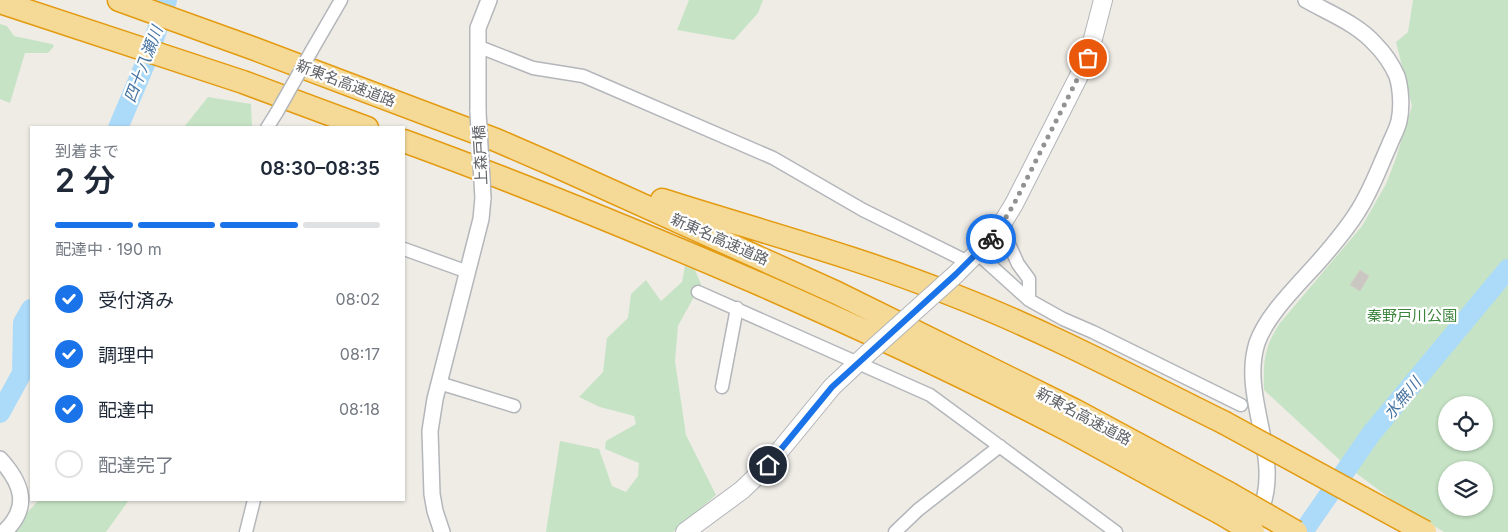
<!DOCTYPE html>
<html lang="ja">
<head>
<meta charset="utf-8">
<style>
	:root { --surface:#fff; --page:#f2f2f3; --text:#1f2937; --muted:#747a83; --line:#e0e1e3; --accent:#1a73e8 }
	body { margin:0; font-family:Inter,"Noto Sans JP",sans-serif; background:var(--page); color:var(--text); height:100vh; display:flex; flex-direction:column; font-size:19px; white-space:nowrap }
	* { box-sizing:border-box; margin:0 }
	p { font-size:16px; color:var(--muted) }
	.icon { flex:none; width:28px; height:28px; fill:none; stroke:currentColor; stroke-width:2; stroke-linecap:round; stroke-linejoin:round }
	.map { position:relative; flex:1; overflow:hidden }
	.drawer { position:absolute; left:30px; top:126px; width:375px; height:375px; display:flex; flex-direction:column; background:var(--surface); border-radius:0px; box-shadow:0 1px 4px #0004 }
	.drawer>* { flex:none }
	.tools { position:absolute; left:1438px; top:396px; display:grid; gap:10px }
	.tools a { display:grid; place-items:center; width:55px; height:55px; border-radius:50%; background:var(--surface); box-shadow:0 1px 4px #0004; font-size:25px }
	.pin { position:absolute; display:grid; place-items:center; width:42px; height:42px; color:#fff; margin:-21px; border:2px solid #fff; border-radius:50%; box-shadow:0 1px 5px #0007 }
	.courier { position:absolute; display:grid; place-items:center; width:50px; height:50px; margin:-25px; border:4px solid #1a73e8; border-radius:50%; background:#fff; color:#222; box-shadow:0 1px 6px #0007 }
	.head em { font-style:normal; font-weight:600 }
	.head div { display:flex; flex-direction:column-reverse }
	.head { display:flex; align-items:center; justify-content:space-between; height:85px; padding:0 25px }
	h1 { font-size:32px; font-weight:600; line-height:38px }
	.bar { display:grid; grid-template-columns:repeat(4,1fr); gap:8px 5px; align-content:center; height:60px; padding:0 25px }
	.bar i { height:6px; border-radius:4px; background:var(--line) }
	.bar .selected { background:var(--accent) }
	.bar p { grid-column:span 4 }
	ol { padding:0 25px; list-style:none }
	li { display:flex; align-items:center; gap:15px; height:55px }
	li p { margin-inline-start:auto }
	li .icon { padding:5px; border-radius:50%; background:var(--accent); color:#fff; stroke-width:4 }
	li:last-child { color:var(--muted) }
	li i { width:28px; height:28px; border:2px solid var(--line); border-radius:50% }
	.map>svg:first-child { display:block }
	.green { fill:#c6e4c5; fill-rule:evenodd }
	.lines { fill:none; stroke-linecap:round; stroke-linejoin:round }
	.river { stroke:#acdaf9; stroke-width:20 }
	.building { fill:#cac7c2; stroke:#d3cec5 }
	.minor-casing { stroke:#b3b6ba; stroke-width:15 }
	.tertiary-casing { stroke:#b3b6ba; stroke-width:18 }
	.secondary-casing { stroke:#b2b5b9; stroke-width:20 }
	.motorway-casing { stroke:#e39b12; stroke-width:25 }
	.minor { stroke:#fff; stroke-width:12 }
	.tertiary { stroke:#fff; stroke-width:15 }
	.secondary { stroke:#fff; stroke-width:18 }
	.motorway { stroke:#f5da97; stroke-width:22 }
	.minor-bridge-casing { stroke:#b3b6ba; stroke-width:15; stroke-linecap:butt }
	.tertiary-bridge-casing { stroke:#b3b6ba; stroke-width:18; stroke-linecap:butt }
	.secondary-bridge-casing { stroke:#b2b5b9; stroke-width:20; stroke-linecap:butt }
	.motorway-bridge-casing { stroke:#e39b12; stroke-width:25; stroke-linecap:butt }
	.minor-bridge { stroke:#fff; stroke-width:12 }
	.tertiary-bridge { stroke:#fff; stroke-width:15 }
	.secondary-bridge { stroke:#fff; stroke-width:18 }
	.motorway-bridge { stroke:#f5da97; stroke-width:22 }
	.done { stroke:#919292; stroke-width:5; stroke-dasharray:0 9 }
	.route { stroke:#1a73e8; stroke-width:6 }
	.labels { text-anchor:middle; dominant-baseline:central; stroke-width:4.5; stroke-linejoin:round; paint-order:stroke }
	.street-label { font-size:15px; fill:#5e6165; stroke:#fff }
	.park-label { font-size:15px; fill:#3d853e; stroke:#fff }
	.water-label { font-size:16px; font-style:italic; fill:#4775a2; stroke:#fff }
</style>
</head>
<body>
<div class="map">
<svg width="1508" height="532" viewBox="0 0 1508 532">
	<rect width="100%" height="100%" fill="#efece6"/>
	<path class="green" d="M689,0H763L758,13L734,40L677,30Z
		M1413,0H1508V532H1444L1396,503L1344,464L1264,390C1263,363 1264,347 1280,323L1362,226L1386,184L1396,158L1412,106L1396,42L1408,32ZM1446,405H1484V442H1446ZM1446,470H1484V508H1446Z
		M0,24L7,26L14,36L52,44L54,46L48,53H25L10,103L0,99Z
		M208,97L251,104L252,127H184Z
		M685,266L695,270L701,284L678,326L675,361L686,435L716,495L673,532H546L560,441L599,449L612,486L626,492L638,476L639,463L605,449L606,441L636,424L634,416L600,407L579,397L603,372L607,338L628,318L631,294L646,280L661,301L682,282Z
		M39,500H129L106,532H9Z"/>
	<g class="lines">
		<path class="river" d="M118,128L148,57L167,0
			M0,413L22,373L23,323L31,309
			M1303,532L1371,434L1508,269"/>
	</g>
	<path class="building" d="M1360,270L1369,276L1360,291L1350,285Z"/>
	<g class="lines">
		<defs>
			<path id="minor" d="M477,46L533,68L583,76L773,158L863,210L968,262
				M312,50L341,0
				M267,128L277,112
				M1004,221L1009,244L1018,264L1029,279V300
				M404,249L468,272
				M977,253L1029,300L1063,319L1093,332L1241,405
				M698,292L930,395L1116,532
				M439,383L514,406
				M722,387L737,308
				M246,532L254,500
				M895,532L918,510L1000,446"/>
			<path id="tertiary" d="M478,112V28L489,0
				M0,459C22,483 31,507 4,532
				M1257,518C1287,461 1239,400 1257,343C1267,314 1300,283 1321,259C1334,244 1347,229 1358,211C1371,191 1379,168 1389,146C1392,138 1397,130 1399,121C1402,108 1401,89 1397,76C1392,65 1384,53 1376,45C1358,24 1329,13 1306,0
				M442,532L435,511L432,494L430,431L435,399L481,219L483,198"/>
			<path id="secondary" d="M956,274L985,245L1000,227L1014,204L1088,58L1103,0
				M685,532L742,490L768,465L832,387L867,354"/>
			<path id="motorway" d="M119,0L255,49L496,140L556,166L837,293L1074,410L1230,494
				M0,2L243,82L367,128
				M404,141C522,184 639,232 755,282C860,328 966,377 1068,430C1118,457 1168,485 1219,512
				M662,200C759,231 858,257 953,295C1046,331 1134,378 1223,422"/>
		</defs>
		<use href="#minor" class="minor-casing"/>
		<use href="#tertiary" class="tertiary-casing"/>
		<use href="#secondary" class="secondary-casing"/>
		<use href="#motorway" class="motorway-casing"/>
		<use href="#minor" class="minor"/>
		<use href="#tertiary" class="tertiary"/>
		<use href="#secondary" class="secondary"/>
		<use href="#motorway" class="motorway"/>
		<defs>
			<path id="minor-bridge" d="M277,112L312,50"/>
			<path id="tertiary-bridge" d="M478,112L483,198"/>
			<path id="secondary-bridge" d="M867,354L956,274"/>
			<path id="motorway-bridge" d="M1223,422L1425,532
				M1230,494L1296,532
				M1219,512L1253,532"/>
		</defs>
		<use href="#minor-bridge" class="minor-bridge-casing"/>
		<use href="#tertiary-bridge" class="tertiary-bridge-casing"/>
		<use href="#secondary-bridge" class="secondary-bridge-casing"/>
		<use href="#motorway-bridge" class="motorway-bridge-casing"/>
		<use href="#minor-bridge" class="minor-bridge"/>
		<use href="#tertiary-bridge" class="tertiary-bridge"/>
		<use href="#secondary-bridge" class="secondary-bridge"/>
		<use href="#motorway-bridge" class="motorway-bridge"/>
	</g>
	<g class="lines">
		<path class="done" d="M991,239L1000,227L1014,204L1088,58"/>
		<path class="route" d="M768,465L832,387L956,274L991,239"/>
	</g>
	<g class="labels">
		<g class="street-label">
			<text transform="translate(346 83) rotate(21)">新東名高速道路</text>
			<text transform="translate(480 155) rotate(-93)">上森戸橋</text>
			<text transform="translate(720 239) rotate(24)">新東名高速道路</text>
			<text transform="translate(1084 416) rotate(28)">新東名高速道路</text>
		</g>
		<g class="park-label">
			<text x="1412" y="315">秦野戸川公園</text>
		</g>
		<g class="water-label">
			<text transform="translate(143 64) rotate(-69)">四十八瀬川</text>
			<text transform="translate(1402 398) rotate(-50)">水無川</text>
		</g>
	</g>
</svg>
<div class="tools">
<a><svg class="icon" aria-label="locate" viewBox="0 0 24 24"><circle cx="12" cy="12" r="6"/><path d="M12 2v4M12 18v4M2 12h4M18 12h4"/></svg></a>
<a><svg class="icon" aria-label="layers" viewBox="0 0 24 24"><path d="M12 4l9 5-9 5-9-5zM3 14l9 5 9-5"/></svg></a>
</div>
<div class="pin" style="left:1088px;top:58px;background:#ea580c"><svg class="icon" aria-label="bag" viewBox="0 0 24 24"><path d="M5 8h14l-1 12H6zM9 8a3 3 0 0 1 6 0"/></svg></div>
<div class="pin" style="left:768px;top:465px;background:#1f2937"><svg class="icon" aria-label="home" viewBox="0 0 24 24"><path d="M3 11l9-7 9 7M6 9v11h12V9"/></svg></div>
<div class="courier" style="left:991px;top:239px"><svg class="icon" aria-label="bike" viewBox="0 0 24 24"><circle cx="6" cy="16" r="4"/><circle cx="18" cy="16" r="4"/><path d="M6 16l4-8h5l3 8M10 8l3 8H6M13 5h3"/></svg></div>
<section class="drawer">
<div class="head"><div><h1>2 分</h1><p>到着まで</p></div><em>08:30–08:35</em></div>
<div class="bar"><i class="selected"></i><i class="selected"></i><i class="selected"></i><i></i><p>配達中 · 190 m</p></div>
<ol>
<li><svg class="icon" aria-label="check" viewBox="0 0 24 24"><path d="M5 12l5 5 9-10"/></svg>受付済み<p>08:02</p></li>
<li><svg class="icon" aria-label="check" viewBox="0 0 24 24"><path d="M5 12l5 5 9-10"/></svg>調理中<p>08:17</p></li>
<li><svg class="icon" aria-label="check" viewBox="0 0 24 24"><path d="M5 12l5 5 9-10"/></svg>配達中<p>08:18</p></li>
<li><i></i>配達完了</li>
</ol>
</section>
</div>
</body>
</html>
